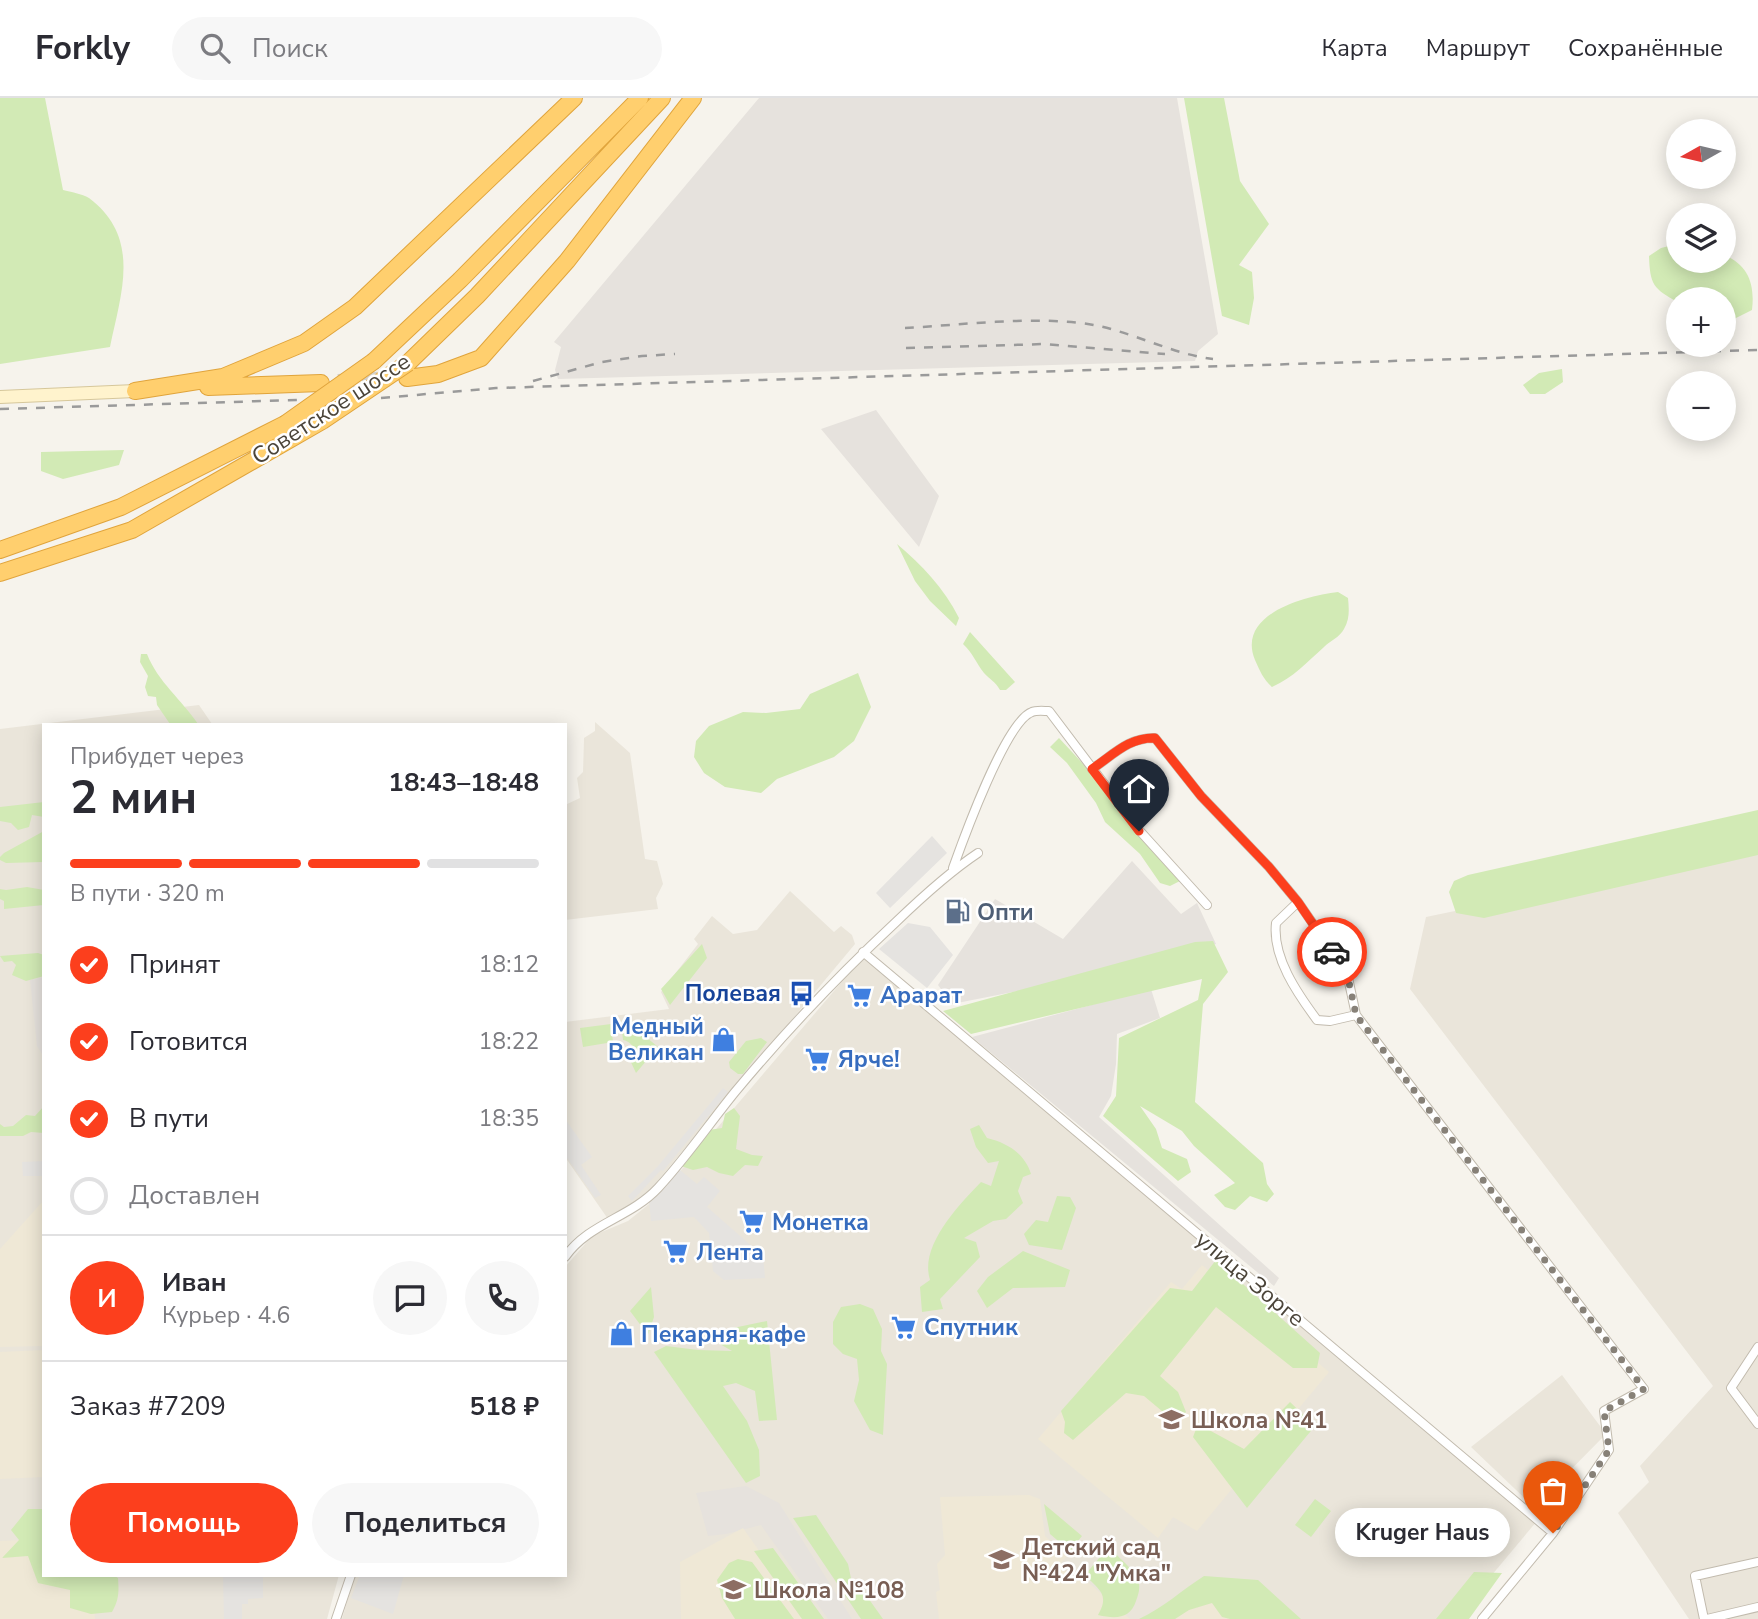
<!DOCTYPE html>
<html lang="ru">
<head>
<meta charset="utf-8">
<style>
	:root { --surface:#fff; --page:#f7f7f7; --text:#2b2b33; --muted:#7c7c81; --line:#e1e1e2; --accent:#fc3f1d }
	body { margin:0; font-family:"Nunito Sans",sans-serif; background:var(--page); color:var(--text); height:100vh; display:flex; flex-direction:column; font-size:26px; white-space:nowrap }
	* { box-sizing:border-box; margin:0 }
	p { font-size:23px; color:var(--muted) }
	.icon { flex:none; width:38px; height:38px; fill:none; stroke:currentColor; stroke-width:2; stroke-linecap:round; stroke-linejoin:round }
	.map { position:relative; flex:1; overflow:hidden }
	.details { position:absolute; left:42px; top:625px; width:525px; height:854px; display:flex; flex-direction:column; background:var(--surface); border-radius:0px; box-shadow:0 4px 18px #0003 }
	.details>* { flex:none }
	.needle { width:46px; rotate:262deg }
	.fabs { position:absolute; left:1666px; top:21px; display:grid; gap:14px }
	.fabs a { display:grid; place-items:center; width:70px; height:70px; border-radius:50%; background:var(--surface); box-shadow:0 4px 18px #0003; font-size:35px }
	.pin { position:absolute; display:grid; place-items:center; width:60px; height:60px; color:#fff; margin:-72px -30px; border-radius:50% 50% 50% 0; rotate:-45deg; box-shadow:0 0 7px #0007 }
	.pin .icon { rotate:45deg }
	.courier { position:absolute; display:grid; place-items:center; width:70px; height:70px; margin:-35px; border:5px solid #fc3f1d; border-radius:50%; background:#fff; color:#222; box-shadow:0 2px 9px #0007 }
	.bubble { position:absolute; height:49px; border-radius:24px; background:var(--surface); box-shadow:0 4px 18px #0003; font-size:23px; font-weight:700; line-height:49px; text-align:center }
	.overview em { font-style:normal; font-weight:700 }
	.overview div { display:flex; flex-direction:column-reverse }
	.overview { display:flex; align-items:center; justify-content:space-between; height:119px; padding:0 28px }
	h1 { font-size:46px; font-weight:700; line-height:52px }
	.bar { display:grid; grid-template-columns:repeat(4,1fr); gap:10px 7px; align-content:center; height:84px; padding:0 28px }
	.bar i { height:9px; border-radius:5px; background:var(--line) }
	.bar .active { background:var(--accent) }
	.bar p { grid-column:span 4 }
	.line { display:flex; align-items:center; gap:18px; padding:0 28px; border-top:2px solid var(--line) }
	.line div { flex:1 }
	.round { display:grid; place-items:center; flex:none; width:74px; height:74px; border-radius:37px; background:var(--page) }
	ol { padding:0 28px; list-style:none }
	li { display:flex; align-items:center; gap:21px; height:77px }
	li p { margin-inline-start:auto }
	li .icon { padding:7px; border-radius:50%; background:var(--accent); color:#fff; stroke-width:4 }
	li:last-child { color:var(--muted) }
	li i { width:38px; height:38px; border:4px solid var(--line); border-radius:50% }
	.primary-button { display:flex; gap:14px; margin-top:auto; padding:14px 28px }
	.primary-button a { flex:1; height:80px; border-radius:42px; background:var(--accent); color:#fff; font-size:28px; font-weight:700; line-height:80px; text-align:center }
	.primary-button a+a { background:var(--page); color:var(--text) }
	header { display:flex; align-items:center; gap:42px; box-sizing:border-box; height:98px; padding:0 35px; background:var(--surface); border-bottom:2px solid var(--line) }
	header strong { font-size:33px }
	nav { display:flex; gap:38px; margin-inline-start:auto; font-size:24px }
	.search { width:490px; height:63px; background:var(--page); display:flex; align-items:center; gap:18px; box-sizing:border-box; padding:0 24px; border-radius:38px; color:var(--muted); font-size:26px }
	.map>svg:first-child { display:block }
	.residential { fill:#eae5da }
	.industrial { fill:#e6e2dd }
	.education { fill:#efe8d6 }
	.green { fill:#d2eab5 }
	.parking { fill:#e5e3e0 }
	.lines { fill:none; stroke-linecap:round; stroke-linejoin:round }
	.highway-tunnel { stroke:#d4d0c8; stroke-width:16; stroke-dasharray:16 8; stroke-linecap:butt }
	.street-casing { stroke:#c2bbae; stroke-width:10 }
	.secondary-casing { stroke:#d6c79b; stroke-width:14 }
	.highway-casing { stroke:#e0a43c; stroke-width:18 }
	.street { stroke:#fff; stroke-width:8 }
	.secondary { stroke:#fff3cd; stroke-width:12 }
	.highway { stroke:#ffcf6e; stroke-width:16 }
	.rail { stroke:#9a9a9a; stroke-width:2.5; stroke-dasharray:9 9; stroke-linecap:butt }
	.highway-bridge-casing { stroke:#e0a43c; stroke-width:18; stroke-linecap:butt }
	.highway-bridge { stroke:#ffcf6e; stroke-width:16 }
	.done { stroke:#878178; stroke-width:7; stroke-dasharray:0 12.6 }
	.route { stroke:#fc3f1d; stroke-width:9 }
	.labels { text-anchor:middle; dominant-baseline:central; stroke-width:5; stroke-linejoin:round; paint-order:stroke }
	.street-label { font-size:23px; fill:#4b4439; stroke:#fff }
	.service-label { font-size:23px; font-weight:bold; fill:#4e5e75; stroke:#fff; text-anchor:start }
	.transit-label { font-size:23px; font-weight:bold; fill:#164399; stroke:#fff; text-anchor:end }
	.shop-label { font-size:23px; font-weight:bold; fill:#366cbe; stroke:#fff; text-anchor:start }
	.education-label { font-size:23px; font-weight:bold; fill:#785e54; stroke:#fff; text-anchor:start }
</style>
</head>
<body>
<header>
<strong>Forkly</strong>
<div class="search"><svg class="icon" aria-label="search" viewBox="0 0 24 24"><circle cx="10" cy="10" r="6"/><path d="M15 15l6 6"/></svg>Поиск</div>
<nav><a>Карта</a><a>Маршрут</a><a>Сохранённые</a></nav>
</header>
<div class="map">
<svg width="1758" height="1521" viewBox="0 0 1758 1521">
	<rect width="100%" height="100%" fill="#f6f3ec"/>
	<path class="residential" d="M199,607L212,626H44V1477H339L327,1521H0V631Z
		M595,624L630,655L645,761L657,763L663,786L656,800L658,811L565,822V707L580,700L577,680L583,674L584,640L595,633Z
		M1758,750V1521H1689L1618,1415L1649,1384L1640,1368L1713,1288L1410,891L1426,819Z
		M790,793L834,834L841,828L852,837L855,846L656,1085L643,1099L608,1121L565,1059V924L669,911L661,894L698,846L694,841L712,818L733,836L757,832Z
		M863,859L1537,1423L1455,1521H342L355,1477H565V1169L592,1138L628,1123L659,1098Z
		M1562,1277L1606,1336L1534,1409L1471,1349Z"/>
	<path class="industrial" d="M759,0H1177L1218,236L1198,253L1195,263L558,281L555,272L561,249L554,244Z
		M876,312L939,398L919,449L821,331Z
		M1132,763L1181,816L1197,805L1216,846L1094,878L952,906L938,887L995,801L1063,841Z
		M44,879V959L37,948L30,882Z
		M1151,891L1160,920L1117,936L1116,966L1111,998L1099,1019L1279,1180L1274,1188L972,939Z
		M746,1388L779,1405L852,1521H828L761,1427L726,1436L708,1438L696,1395Z"/>
	<path class="education" d="M44,1102V1248L0,1249V1151Z
		M1202,1167L1329,1274L1197,1433L1173,1419L1158,1440L1038,1341L1171,1184L1182,1191Z
		M44,1252V1379L0,1381V1254Z
		M1029,1397L1040,1401L1045,1438L1067,1458L1059,1467L1076,1482L1081,1478L1130,1521H939L936,1494L940,1492L937,1466L945,1457L940,1399Z
		M743,1430L807,1521H681L680,1464Z
		M44,1441V1477H93L95,1521H0V1443Z
		M1213,1488L1253,1521H1162Z"/>
	<path class="green" d="M0,0H45L63,92C71,94 82,96 89,100C142,140 121,195 110,249L0,266Z
		M1184,0H1224L1240,83L1269,126L1239,167L1252,174L1254,200L1249,227L1222,218Z
		M1677,146L1678,163H1724V157C1749,167 1755,187 1752,212L1732,222L1724,220V201H1678V204C1653,191 1650,186 1649,158L1661,150Z
		M1562,271L1563,284L1545,296H1530L1523,287L1539,275Z
		M124,352L119,367L63,381L41,373V354Z
		M897,446C922,467 944,490 959,520L956,528L930,503L915,483Z
		M1338,494L1348,500C1349,511 1350,521 1344,531C1340,539 1330,543 1324,549C1306,565 1294,579 1272,589C1263,581 1260,573 1255,562C1236,516 1305,498 1338,494Z
		M970,534L1015,584L1006,592H1000C995,583 990,582 984,575C976,565 973,555 963,546Z
		M141,556H147C158,584 182,602 198,626H170L157,607L156,599L148,598L145,589L148,578L140,564Z
		M858,575L871,609L854,643L834,659L777,681L761,695L725,689L704,675L694,659L696,643L709,628L743,614L766,615L800,611L810,596Z
		M1059,640L1099,683L1182,782L1170,788L1160,785L1140,756L1105,724L1096,705L1067,665L1050,649Z
		M44,704V719L32,717L29,729L18,732L11,725L0,723V709Z
		M1758,712V757L1484,820L1456,815L1449,794L1454,783L1468,777Z
		M44,733V764L6,765L0,762V759L4,755Z
		M27,789L44,792V807L4,811V803L0,801V791L6,792Z
		M1213,843L1228,874L1203,906L1195,1004L1263,1065L1267,1086L1274,1096L1267,1104L1250,1098L1235,1112L1225,1109L1214,1097L1235,1085L1194,1048L1182,1033L1140,1008L1156,1031L1162,1050L1187,1061L1191,1074L1178,1083L1103,1018L1116,998L1119,940L1198,902L1202,881L971,936L943,913L1195,844Z
		M702,846L707,860L670,907L661,891Z
		M38,855L44,857V878L26,883L12,877L16,867L12,863L4,864L0,858Z
		M627,923L658,949L636,975L629,960C637,953 633,944 623,942L621,924Z
		M611,926L613,944L583,949L580,930Z
		M761,940L767,944L743,976H738L730,970L729,964L746,943Z
		M44,1008V1035L31,1034L23,1038H0V1026L4,1029L13,1028L26,1017L35,1018Z
		M734,1010L740,1018L736,1051L752,1057L763,1058L758,1068L745,1067L733,1078L719,1075L707,1069L693,1072L681,1068L709,1032L722,1030L725,1016Z
		M979,1027L987,1040C1008,1045 1025,1056 1031,1076L1023,1079L1018,1093L1023,1105L1006,1121L993,1123L964,1140L976,1144L980,1159L940,1201L943,1211L922,1214L920,1189L930,1182C919,1148 959,1107 981,1084L991,1088L999,1063L988,1065L976,1049L970,1031Z
		M1057,1098L1070,1099L1076,1110L1062,1152L1029,1147L1024,1136L1036,1122L1048,1124Z
		M1023,1153L1070,1172L1065,1189L1013,1190L987,1210L977,1193L988,1179Z
		M1216,1162L1320,1255L1317,1270H1293L1216,1209L1160,1278L1178,1294L1186,1314L1175,1324L1144,1298L1126,1295L1073,1342L1064,1335L1065,1324L1061,1313L1170,1190L1192,1193Z
		M651,1189L654,1219L648,1237L630,1213Z
		M860,1206L873,1211L882,1231L881,1253L887,1266L883,1337L870,1332L854,1303L859,1282L857,1261L843,1256L833,1246V1224L841,1209Z
		M767,1223L777,1322L759,1323L755,1293L736,1285L723,1288L747,1323L759,1352L760,1378L746,1385L654,1254L666,1248L698,1252L732,1253L713,1242L714,1234Z
		M1290,1304L1315,1328L1247,1410L1193,1339L1198,1326L1244,1351Z
		M1315,1401L1331,1413L1311,1439L1295,1427Z
		M1044,1406L1082,1438L1070,1453L1050,1436Z
		M28,1411H44V1477H113L118,1480C119,1494 119,1502 112,1514L91,1516L70,1510V1492L38,1485L28,1458L2,1460L19,1442L11,1432Z
		M816,1417L848,1466L853,1490L866,1497L883,1521H861L793,1420Z
		M773,1450L824,1521H802L754,1453Z
		M1116,1456C1124,1465 1137,1474 1139,1486C1140,1492 1138,1497 1136,1503C1130,1521 1116,1521 1098,1517C1110,1496 1099,1492 1085,1477L1100,1459Z
		M738,1461L752,1464L794,1521H735L722,1500L717,1482L729,1465Z
		M1474,1474L1502,1475L1469,1521H1436Z
		M1204,1478L1258,1482L1301,1521H1230L1222,1519L1212,1505L1189,1512L1175,1521H1139C1163,1510 1182,1492 1204,1478Z"/>
	<path class="parking" d="M932,738L947,755L890,810L876,795Z
		M908,825L930,829L953,857L927,890L879,851Z
		M723,990L728,994L663,1073L661,1072L632,1103L628,1098L658,1068Z
		M565,1021L592,1059L581,1067L601,1097L595,1100L565,1057Z
		M44,1063V1078H23L22,1064Z
		M680,1072L697,1086L704,1079L720,1093L707,1109L763,1158L765,1180L724,1182L713,1173L709,1135L694,1119L651,1123L649,1103Z
		M360,1477H404L393,1516L351,1500Z
		M263,1478V1500L248,1501V1506H242V1521H224L223,1479Z"/>
	<g class="lines">
		<path class="highway-tunnel" d="M338,284L389,281"/>
		<defs>
			<path id="street" d="M1092,671C1113,657 1129,639 1155,640L1201,698L1269,769L1298,804L1347,875L1356,917L1644,1291L1604,1313L1609,1352L1553,1435L1482,1521
				M953,770C963,742 1006,623 1032,614C1036,612 1044,613 1049,613L1139,732L1207,807
				M1298,804L1276,825C1272,859 1297,895 1317,922L1330,923L1356,917
				M863,854L1553,1435
				M565,1159C589,1125 630,1120 658,1090C686,1060 709,1026 735,994C785,934 839,877 896,824C922,799 948,775 978,755
				M1758,1249L1731,1290L1758,1326
				M336,1521L351,1477
				M1704,1521L1695,1478L1758,1464
				M1707,1521L1758,1509"/>
			<path id="secondary" d="M0,299L135,293"/>
			<path id="highway" d="M374,263L460,182L640,0
				M408,265L477,198L662,0
				M407,280L438,276L481,260L567,163L693,0
				M208,289L321,285
				M135,293L223,279L304,245L355,209L574,0
				M0,452L121,409L285,326
				M0,475L132,432L322,323"/>
		</defs>
		<use href="#street" class="street-casing"/>
		<use href="#secondary" class="secondary-casing"/>
		<use href="#highway" class="highway-casing"/>
		<use href="#street" class="street"/>
		<use href="#secondary" class="secondary"/>
		<use href="#highway" class="highway"/>
		<path class="rail" d="M905,230C962,227 1038,217 1094,227C1135,235 1172,256 1213,261
			M906,250L1045,246L1165,256
			M533,283L602,264L642,258L675,256
			M381,300L496,290L1758,252
			M0,311L297,302"/>
		<defs>
			<path id="highway-bridge" d="M322,323L408,265
				M285,326L374,263"/>
		</defs>
		<use href="#highway-bridge" class="highway-bridge-casing"/>
		<use href="#highway-bridge" class="highway-bridge"/>
	</g>
	<g class="lines">
		<path class="done" d="M1332,854L1347,875L1356,917L1644,1291L1604,1313L1609,1352L1553,1435"/>
		<path class="route" d="M1139,733L1092,671C1113,657 1129,639 1155,640L1201,698L1269,769L1298,804L1332,854"/>
	</g>
	<defs>
		<symbol id="fuel-bare" viewBox="-9 -9 18 18"><path d="M-5.5-6h7V0h2V4h1.3V-2.5L3-4.5l.8-.8L6-3V5H2.5V1h-1V6h-7ZM-4.2-4.7v3.2H.2V-4.7Z" fill="#5c6f8a" stroke="#fff" stroke-width="2.5" paint-order="stroke"/></symbol>
		<symbol id="bus-bare" viewBox="-9 -9 18 18"><path d="M-5-6H5V4H4V6H2V4H-2V6H-4V4H-5ZM-3.5-4V0h7V-4ZM-3.5 1.2v1.5H-2V1.2ZM2 1.2v1.5H3.5V1.2Z" fill="#1a4fb4" stroke="#fff" stroke-width="2.5" paint-order="stroke"/></symbol>
		<symbol id="supermarket-bare" viewBox="-9 -9 18 18"><path d="M-6-5.5h2.5l.6 2H6L4.5 2H-2.5L-4.4-4H-6ZM-1.5 3.2a1.3 1.3 0 1 0 .1 0ZM3 3.2a1.3 1.3 0 1 0 .1 0Z" fill="#3f7fe0" stroke="#fff" stroke-width="2.5" paint-order="stroke"/></symbol>
		<symbol id="shop-bare" viewBox="-9 -9 18 18"><path d="M-5-2.5h2.3a2.7 3.5 0 0 1 5.4 0H5L5.5 6h-11ZM-1.5-2.5h3a1.5 2.3 0 0 0-3 0Z" fill="#3f7fe0" stroke="#fff" stroke-width="2.5" paint-order="stroke"/></symbol>
		<symbol id="school-bare" viewBox="-9 -9 18 18"><path d="M0-5L7-2L0 1L-7-2ZM-4 1L0 2.5L4 1V4Q0 6-4 4Z" fill="#8d6e63" stroke="#fff" stroke-width="2.5" paint-order="stroke"/></symbol>
	</defs>
	<g fill-rule="evenodd">
		<use href="#fuel-bare" x="940" y="796" width="35" height="35"/>
		<use href="#bus-bare" x="784" y="878" width="35" height="35"/>
		<use href="#supermarket-bare" x="842" y="880" width="35" height="35"/>
		<use href="#shop-bare" x="706" y="924" width="35" height="35"/>
		<use href="#supermarket-bare" x="800" y="944" width="35" height="35"/>
		<use href="#supermarket-bare" x="734" y="1106" width="35" height="35"/>
		<use href="#supermarket-bare" x="658" y="1136" width="35" height="35"/>
		<use href="#supermarket-bare" x="886" y="1212" width="35" height="35"/>
		<use href="#shop-bare" x="604" y="1218" width="35" height="35"/>
		<use href="#school-bare" x="1154" y="1304" width="35" height="35"/>
		<use href="#school-bare" x="984" y="1444" width="35" height="35"/>
		<use href="#school-bare" x="716" y="1474" width="35" height="35"/>
	</g>
	<g class="labels">
		<g class="street-label">
			<text transform="translate(331 311) rotate(-33)">Советское шоссе</text>
			<text transform="translate(1250 1181) rotate(40)">улица Зорге</text>
		</g>
		<g class="service-label">
			<text x="977" y="814">Опти</text>
		</g>
		<g class="transit-label">
			<text x="781" y="895">Полевая</text>
		</g>
		<g class="shop-label">
			<text x="880" y="897">Арарат</text>
			<text x="704" y="928" text-anchor="end">Медный<tspan x="704" dy="26">Великан</tspan></text>
			<text x="838" y="961">Ярче!</text>
			<text x="772" y="1124">Монетка</text>
			<text x="696" y="1154">Лента</text>
			<text x="924" y="1229">Спутник</text>
			<text x="641" y="1236">Пекарня-кафе</text>
		</g>
		<g class="education-label">
			<text x="1191" y="1322">Школа №41</text>
			<text x="1022" y="1449">Детский сад<tspan x="1022" dy="26">№424 "Умка"</tspan></text>
			<text x="754" y="1492">Школа №108</text>
		</g>
	</g>
</svg>
<div class="fabs">
<a><svg class="needle" viewBox="-14 -14 28 28"><path d="M0-13l5 13h-10z" fill="#e53935"/><path d="M0 13l5-13h-10z" fill="#7c7c81"/></svg></a>
<a><svg class="icon" aria-label="layers" viewBox="0 0 24 24"><path d="M12 4l9 5-9 5-9-5zM3 14l9 5 9-5"/></svg></a>
<a>+</a>
<a>−</a>
</div>
<div class="pin" style="left:1553px;top:1435px;background:#ea580c"><svg class="icon" aria-label="bag" viewBox="0 0 24 24"><path d="M5 8h14l-1 12H6zM9 8a3 3 0 0 1 6 0"/></svg></div>
<div class="pin" style="left:1139px;top:733px;background:#1f2937"><svg class="icon" aria-label="home" viewBox="0 0 24 24"><path d="M3 11l9-7 9 7M6 9v11h12V9"/></svg></div>
<div class="courier" style="left:1332px;top:854px"><svg class="icon" aria-label="car" viewBox="0 0 24 24"><path d="M5 17H2v-5l4-1 3-4h7l3 4 3 1v5h-3M9 17h6M6 11h13"/><circle cx="7" cy="17" r="2"/><circle cx="17" cy="17" r="2"/></svg></div>
<div class="bubble" style="left:1335px;top:1410px;width:175px">Kruger Haus</div>
<section class="details">
<div class="overview"><div><h1>2 мин</h1><p>Прибудет через</p></div><em>18:43–18:48</em></div>
<div class="bar"><i class="active"></i><i class="active"></i><i class="active"></i><i></i><p>В пути · 320 m</p></div>
<ol>
<li><svg class="icon" aria-label="check" viewBox="0 0 24 24"><path d="M5 12l5 5 9-10"/></svg>Принят<p>18:12</p></li>
<li><svg class="icon" aria-label="check" viewBox="0 0 24 24"><path d="M5 12l5 5 9-10"/></svg>Готовится<p>18:22</p></li>
<li><svg class="icon" aria-label="check" viewBox="0 0 24 24"><path d="M5 12l5 5 9-10"/></svg>В пути<p>18:35</p></li>
<li><i></i>Доставлен</li>
</ol>
<div class="line" style="height:126px"><b class="round" style="background:var(--accent);color:#fff">И</b><div><b>Иван</b><p>Курьер · 4.6</p></div><a class="round"><svg class="icon" aria-label="chat" viewBox="0 0 24 24"><path d="M4 5h16v11H9l-5 4z"/></svg></a><a class="round"><svg class="icon" aria-label="phone" viewBox="0 0 24 24"><path d="M5 4h4l2 5-3 2q2 4 5 5l2-3 5 2v4C11 20 4 13 5 4z"/></svg></a></div>
<div class="line" style="height:91px"><div>Заказ #7209</div><b>518 ₽</b></div>
<div class="primary-button"><a>Помощь</a><a>Поделиться</a></div>
</section>
</div>
</body>
</html>
